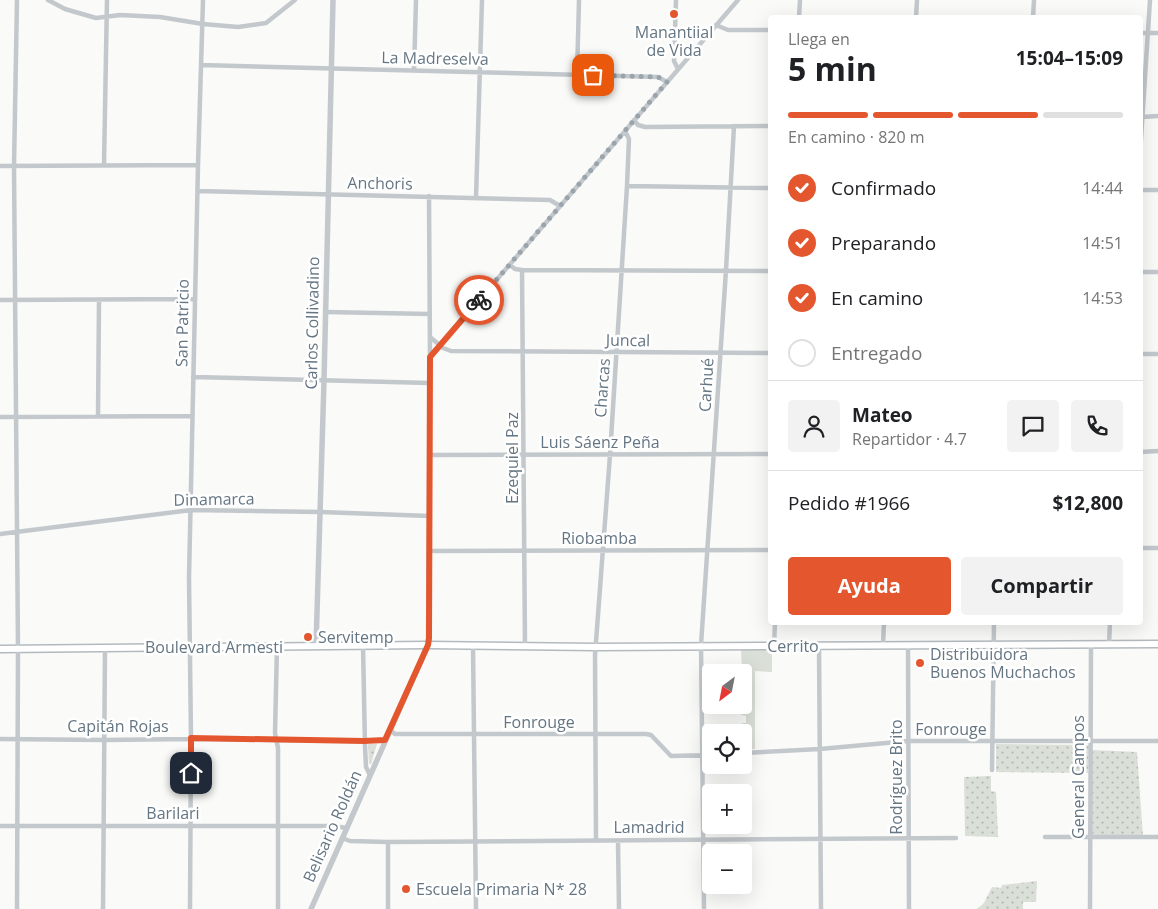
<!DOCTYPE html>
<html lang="es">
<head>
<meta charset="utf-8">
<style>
	:root { --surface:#fff; --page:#f2f2f2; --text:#202124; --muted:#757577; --line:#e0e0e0; --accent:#e4572e }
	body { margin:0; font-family:"Open Sans",sans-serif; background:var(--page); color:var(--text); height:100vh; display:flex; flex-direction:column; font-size:19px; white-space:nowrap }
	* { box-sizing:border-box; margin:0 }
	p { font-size:16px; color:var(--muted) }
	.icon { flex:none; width:28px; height:28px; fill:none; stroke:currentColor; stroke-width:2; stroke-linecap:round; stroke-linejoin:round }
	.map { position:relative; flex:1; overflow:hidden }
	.panel { position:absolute; left:768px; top:15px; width:375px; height:610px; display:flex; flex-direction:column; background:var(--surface); border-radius:5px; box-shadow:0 5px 20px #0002 }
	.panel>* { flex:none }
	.needle { width:32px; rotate:212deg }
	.fabs { position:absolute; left:702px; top:664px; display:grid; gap:10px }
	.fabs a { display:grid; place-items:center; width:50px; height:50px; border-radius:5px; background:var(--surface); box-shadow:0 5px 20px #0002; font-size:25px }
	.pin { position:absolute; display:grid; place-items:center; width:42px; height:42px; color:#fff; margin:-21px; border-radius:10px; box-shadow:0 2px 8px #0006 }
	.courier { position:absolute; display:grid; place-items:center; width:50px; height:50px; margin:-25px; border:4px solid #e4572e; border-radius:50%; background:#fff; color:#222; box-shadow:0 1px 6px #0007 }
	.headline em { font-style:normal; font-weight:700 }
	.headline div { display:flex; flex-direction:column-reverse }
	.headline { display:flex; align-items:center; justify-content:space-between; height:85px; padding:0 20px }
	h1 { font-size:32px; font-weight:700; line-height:38px }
	.bar { display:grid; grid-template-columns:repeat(4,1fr); gap:8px 5px; align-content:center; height:60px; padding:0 20px }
	.bar i { height:6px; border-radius:4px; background:var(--line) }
	.bar .on { background:var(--accent) }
	.bar p { grid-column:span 4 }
	.line { display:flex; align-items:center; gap:12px; padding:0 20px; border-top:1px solid var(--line) }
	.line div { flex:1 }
	.round { display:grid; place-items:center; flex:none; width:52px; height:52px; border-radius:5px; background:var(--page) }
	ol { padding:0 20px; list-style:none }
	li { display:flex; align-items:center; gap:15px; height:55px }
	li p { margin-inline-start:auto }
	li .icon { padding:5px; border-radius:50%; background:var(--accent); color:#fff; stroke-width:4 }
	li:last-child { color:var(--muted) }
	li i { width:28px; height:28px; border:2px solid var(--line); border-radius:50% }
	.primary-button { display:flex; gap:10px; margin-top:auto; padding:10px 20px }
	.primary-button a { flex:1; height:58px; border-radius:5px; background:var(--accent); color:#fff; font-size:20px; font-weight:700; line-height:58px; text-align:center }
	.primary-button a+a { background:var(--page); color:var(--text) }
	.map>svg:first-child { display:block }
	.park { fill:url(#park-dots) }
	.garden { fill:#dadfd7 }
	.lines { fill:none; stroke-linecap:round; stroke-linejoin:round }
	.secondary-casing { stroke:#b3babf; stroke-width:9 }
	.minor { stroke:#c3c8cc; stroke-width:4.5 }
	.tertiary { stroke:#c3c8cc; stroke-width:5.5 }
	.secondary { stroke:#fff; stroke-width:6 }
	.done { stroke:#99a4ac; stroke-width:5; stroke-dasharray:0 9 }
	.route { stroke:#e4572e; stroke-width:6 }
	.poi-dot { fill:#e4572e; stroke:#fff; stroke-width:2 }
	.labels { text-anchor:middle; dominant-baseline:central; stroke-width:5; stroke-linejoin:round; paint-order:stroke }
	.poi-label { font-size:16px; fill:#657683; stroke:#fff; text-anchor:start }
	.street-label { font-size:16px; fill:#657683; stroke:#fff }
</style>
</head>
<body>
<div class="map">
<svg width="1158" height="909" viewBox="0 0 1158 909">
	<defs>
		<pattern id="park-dots" width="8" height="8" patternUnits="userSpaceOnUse" patternTransform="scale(1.25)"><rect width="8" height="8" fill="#dadfd7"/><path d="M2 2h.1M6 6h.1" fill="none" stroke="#b4b9b4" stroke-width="1.8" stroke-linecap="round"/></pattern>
	</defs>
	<rect width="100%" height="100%" fill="#fafaf8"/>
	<path class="park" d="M368,744H377L371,764H369Z
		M996,744L1089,745L1088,773L996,772Z
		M1091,750L1137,752L1143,837H1091Z
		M991,776V791L996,792L998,837L965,836L964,777Z
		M1037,881L1036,902H1023V909H977L984,903L992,887L1001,888L1002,885Z"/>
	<path class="garden" d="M741,649H772V672L755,671V749H744V732H742V723H746V716L741,715L742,705H744V672H742Z"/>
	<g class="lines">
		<defs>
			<path id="secondary" d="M0,649L428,645L596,647L1158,644"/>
		</defs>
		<use href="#secondary" class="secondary-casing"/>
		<path class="minor" d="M17,0L14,166L18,649L17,909
			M48,0L65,9L96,18L120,15L160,17L203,24L238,27L266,23L295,0
			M676,0L674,61L678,69
			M799,18L800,0
			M916,18L917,0
			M1033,18L1034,0
			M716,25L728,30H770
			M1140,33H1158
			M201,65L658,77L667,82
			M414,71L416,0
			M577,75L579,0
			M1142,117L1158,116
			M634,120L638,125L645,127L770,126
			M1140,154L1150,0
			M104,165L107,0
			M0,166L198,165
			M627,186L770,188
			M1140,190H1158
			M198,191L550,200L560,206
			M476,198L482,0
			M510,265L515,269L522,270L770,271
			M522,270L525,646
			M1140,272H1158
			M0,300L195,299
			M326,312L430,314
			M430,337L443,348L451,351L770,353
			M1140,354H1158
			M430,357L738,0
			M193,377L430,383
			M98,416L99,300
			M0,417L192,416
			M1140,452L1158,451
			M430,455L770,454
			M0,534L191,510L321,512L429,516
			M1140,548H1158
			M429,551L770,550
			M1109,644L1110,622
			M428,645L430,357L429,196
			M883,645L884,622
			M908,645L909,909
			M277,646L275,733L278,748V909
			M363,646L365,746L366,767L370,775
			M473,646L476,909
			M774,646L775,622
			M819,646L821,909
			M390,730L395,734H646L651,735L671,756L711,755
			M0,739L104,740L191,739L365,741L385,740
			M744,753L820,749L908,741H1158
			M992,770L994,622
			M0,826H333L347,828
			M1045,837H1158
			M342,838L350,841L388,842L956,838
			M596,840L595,655L610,455L627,186L629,139L625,131
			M618,841L619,909
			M103,909L105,648
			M190,909L191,739L189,578L198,165L203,0
			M388,909V842
			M704,909L701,645L726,270L734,126
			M1090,909L1091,644"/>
		<path class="tertiary" d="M316,646L324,381L333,0
			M311,909L428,645"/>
		<use href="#secondary" class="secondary"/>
	</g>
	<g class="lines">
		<path class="done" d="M479,300L667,82L658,77L593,75"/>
		<path class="route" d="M191,773V738L364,741L385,740L428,645L429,638L430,357L479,300"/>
	</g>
	<g class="poi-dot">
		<circle cx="674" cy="14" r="5"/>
		<circle cx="308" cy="637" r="5"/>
		<circle cx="920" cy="663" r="5"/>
		<circle cx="406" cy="889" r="5"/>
	</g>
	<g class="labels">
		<g class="poi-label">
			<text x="674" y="32" text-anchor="middle">Manantiial<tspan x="674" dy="18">de Vida</tspan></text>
			<text x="318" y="637">Servitemp</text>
			<text x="930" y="654">Distribuidora<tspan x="930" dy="18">Buenos Muchachos</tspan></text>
			<text x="416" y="889">Escuela Primaria N* 28</text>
		</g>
		<g class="street-label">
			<text transform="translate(435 58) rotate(1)">La Madreselva</text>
			<text transform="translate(380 183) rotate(1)">Anchoris</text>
			<text transform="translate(182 323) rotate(-89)">San Patricio</text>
			<text transform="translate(312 323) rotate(-89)">Carlos Collivadino</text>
			<text transform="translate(628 340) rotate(1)">Juncal</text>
			<text transform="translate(706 385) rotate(-87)">Carhué</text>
			<text transform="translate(602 388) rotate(-86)">Charcas</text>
			<text x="600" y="442">Luis Sáenz Peña</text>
			<text transform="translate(512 458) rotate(-90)">Ezequiel Paz</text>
			<text transform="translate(214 499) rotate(-1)">Dinamarca</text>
			<text x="599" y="538">Riobamba</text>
			<text x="793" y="646">Cerrito</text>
			<text x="214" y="647">Boulevard Armesti</text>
			<text x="539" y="722">Fonrouge</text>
			<text x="118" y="726">Capitán Rojas</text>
			<text x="951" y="729">Fonrouge</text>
			<text transform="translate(896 777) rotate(-90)">Rodríguez Brito</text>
			<text transform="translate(1078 777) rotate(-90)">General Campos</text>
			<text x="173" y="813">Barilari</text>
			<text transform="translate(332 826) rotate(-66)">Belisario Roldán</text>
			<text x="649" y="827">Lamadrid</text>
		</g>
	</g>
</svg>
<div class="fabs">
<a><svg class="needle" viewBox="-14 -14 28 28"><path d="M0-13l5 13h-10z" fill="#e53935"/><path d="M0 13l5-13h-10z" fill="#757577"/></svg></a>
<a><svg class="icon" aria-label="locate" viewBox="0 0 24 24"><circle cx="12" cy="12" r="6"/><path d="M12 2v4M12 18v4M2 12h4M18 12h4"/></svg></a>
<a>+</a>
<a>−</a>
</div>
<div class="pin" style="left:593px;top:75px;background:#ea580c"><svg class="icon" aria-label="bag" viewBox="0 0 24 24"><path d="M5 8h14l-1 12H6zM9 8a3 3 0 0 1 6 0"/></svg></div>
<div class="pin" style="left:191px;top:773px;background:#1f2937"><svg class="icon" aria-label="home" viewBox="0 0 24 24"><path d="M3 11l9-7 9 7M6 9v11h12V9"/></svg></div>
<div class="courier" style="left:479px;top:300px"><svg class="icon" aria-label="bike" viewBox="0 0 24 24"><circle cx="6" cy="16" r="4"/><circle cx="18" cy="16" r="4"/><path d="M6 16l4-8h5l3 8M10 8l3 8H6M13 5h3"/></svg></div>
<section class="panel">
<div class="headline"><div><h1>5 min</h1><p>Llega en</p></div><em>15:04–15:09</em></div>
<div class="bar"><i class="on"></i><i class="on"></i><i class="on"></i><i></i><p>En camino · 820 m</p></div>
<ol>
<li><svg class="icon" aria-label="check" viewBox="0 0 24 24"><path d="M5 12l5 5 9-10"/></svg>Confirmado<p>14:44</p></li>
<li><svg class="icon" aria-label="check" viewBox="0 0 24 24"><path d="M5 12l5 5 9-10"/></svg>Preparando<p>14:51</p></li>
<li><svg class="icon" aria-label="check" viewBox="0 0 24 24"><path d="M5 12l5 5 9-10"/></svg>En camino<p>14:53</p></li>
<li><i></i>Entregado</li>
</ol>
<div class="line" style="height:90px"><a class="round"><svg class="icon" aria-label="person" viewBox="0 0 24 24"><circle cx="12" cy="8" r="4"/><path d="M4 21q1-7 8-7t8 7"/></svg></a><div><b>Mateo</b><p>Repartidor · 4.7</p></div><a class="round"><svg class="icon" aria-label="chat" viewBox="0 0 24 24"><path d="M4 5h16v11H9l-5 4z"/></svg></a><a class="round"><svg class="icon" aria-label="phone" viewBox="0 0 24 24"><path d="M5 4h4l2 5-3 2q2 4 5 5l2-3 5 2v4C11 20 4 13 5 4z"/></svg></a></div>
<div class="line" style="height:65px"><div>Pedido #1966</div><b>$12,800</b></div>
<div class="primary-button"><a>Ayuda</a><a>Compartir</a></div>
</section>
</div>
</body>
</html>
